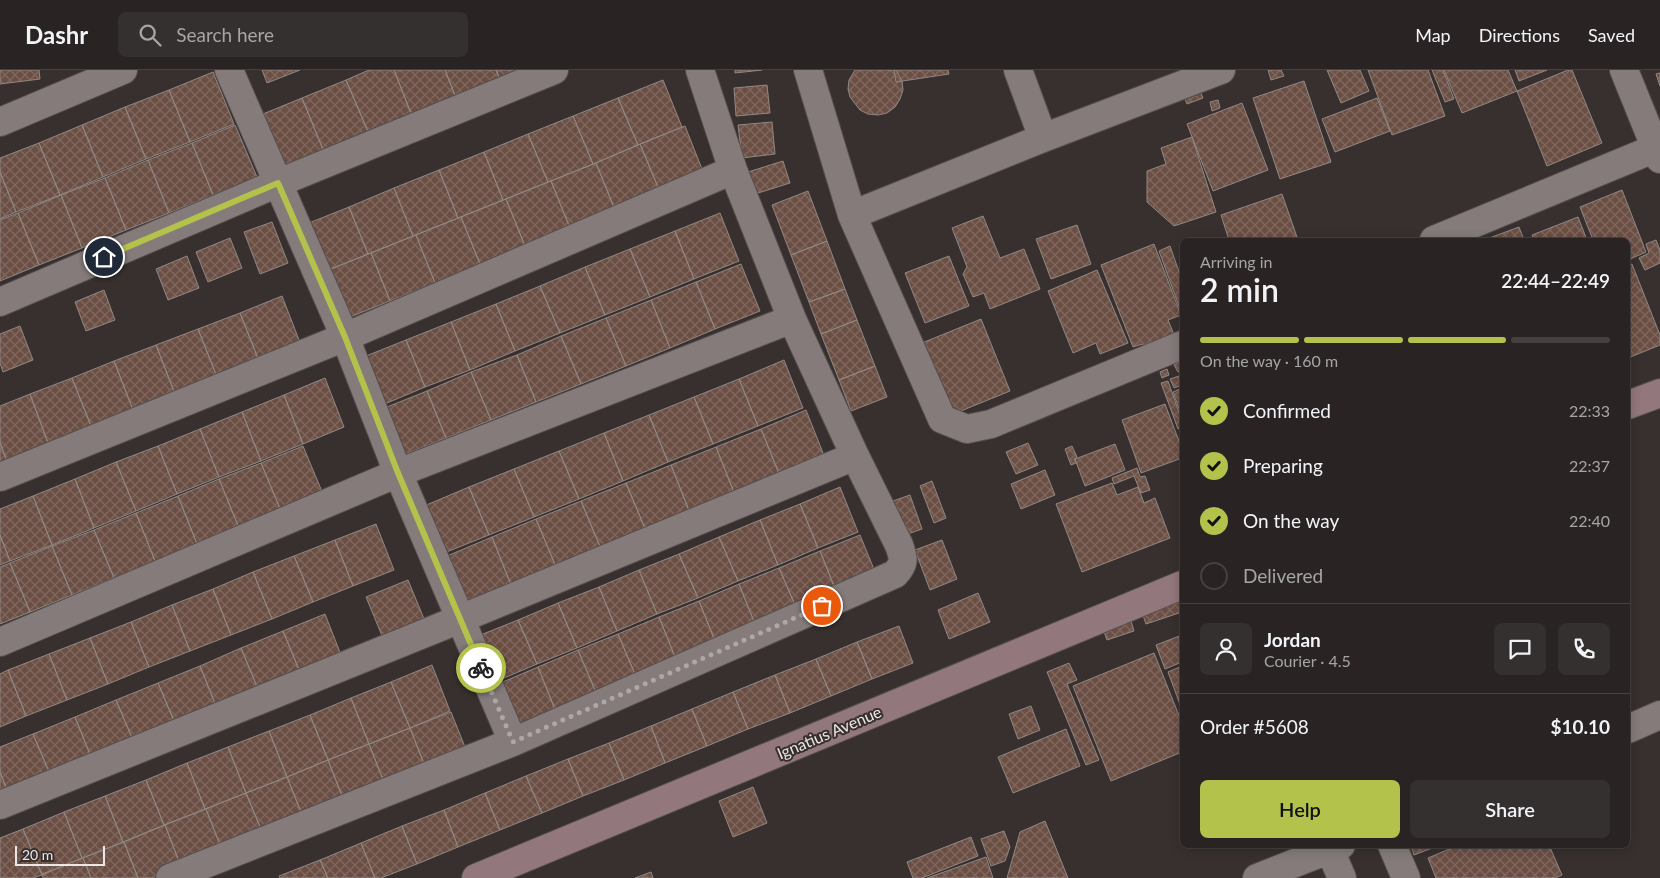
<!DOCTYPE html>
<html lang="en">
<head>
<meta charset="utf-8">
<style>
	:root { --surface:#292423; --page:#353030; --text:#f1f3f6; --muted:#a5a4a6; --line:#454141; --accent:#b3c24b }
	body { margin:0; font-family:Lato,sans-serif; background:var(--page); color:var(--text); height:100vh; display:flex; flex-direction:column; font-size:19px; white-space:nowrap }
	* { box-sizing:border-box; margin:0 }
	p { font-size:16px; color:var(--muted) }
	.icon { flex:none; width:28px; height:28px; fill:none; stroke:currentColor; stroke-width:2; stroke-linecap:round; stroke-linejoin:round }
	.map { position:relative; flex:1; overflow:hidden }
	.side { position:absolute; left:1180px; top:168px; width:450px; height:610px; display:flex; flex-direction:column; background:var(--surface); border-radius:8px; box-shadow:0 2px 12px #0003,0 0 0 1px var(--line) }
	.side>* { flex:none }
	.scale { position:absolute; left:15px; bottom:12px; width:90px; box-sizing:border-box; padding-left:5px; border:2px solid #ece7e7; border-top:0; font-size:14px; line-height:18px; white-space:nowrap; color:#ece7e7; -webkit-text-stroke:4px #37302f; paint-order:stroke }
	.pin { position:absolute; display:grid; place-items:center; width:42px; height:42px; color:#fff; margin:-21px; border:2px solid #fff; border-radius:50%; box-shadow:0 1px 5px #0007 }
	.courier { position:absolute; display:grid; place-items:center; width:50px; height:50px; margin:-25px; border:4px solid #b3c24b; border-radius:50%; background:#fff; color:#222; box-shadow:0 1px 6px #0007 }
	.overview em { font-style:normal; font-weight:600 }
	.overview div { display:flex; flex-direction:column-reverse }
	.overview { display:flex; align-items:center; justify-content:space-between; height:85px; padding:0 20px }
	h1 { font-size:32px; font-weight:600; line-height:38px }
	.bar { display:grid; grid-template-columns:repeat(4,1fr); gap:8px 5px; align-content:center; height:60px; padding:0 20px }
	.bar i { height:6px; border-radius:4px; background:var(--line) }
	.bar .on { background:var(--accent) }
	.bar p { grid-column:span 4 }
	.line { display:flex; align-items:center; gap:12px; padding:0 20px; border-top:1px solid var(--line) }
	.line div { flex:1 }
	.round { display:grid; place-items:center; flex:none; width:52px; height:52px; border-radius:8px; background:var(--page) }
	ol { padding:0 20px; list-style:none }
	li { display:flex; align-items:center; gap:15px; height:55px }
	li p { margin-inline-start:auto }
	li .icon { padding:5px; border-radius:50%; background:var(--accent); color:#111; stroke-width:4 }
	li:last-child { color:var(--muted) }
	li i { width:28px; height:28px; border:2px solid var(--line); border-radius:50% }
	.primary-button { display:flex; gap:10px; margin-top:auto; padding:10px 20px }
	.primary-button a { flex:1; height:58px; border-radius:8px; background:var(--accent); color:#111; font-size:20px; font-weight:600; line-height:58px; text-align:center }
	.primary-button a+a { background:var(--page); color:var(--text) }
	header { display:flex; align-items:center; gap:30px; box-sizing:border-box; height:70px; padding:0 25px; background:var(--surface); border-bottom:1px solid var(--line) }
	header strong { font-size:24px }
	nav { display:flex; gap:28px; margin-inline-start:auto; font-size:18px }
	.search { width:350px; height:45px; background:var(--page); display:flex; align-items:center; gap:12px; box-sizing:border-box; padding:0 18px; border-radius:8px; color:var(--muted); font-size:19px }
	.map>svg:first-child { display:block }
	.building { fill:url(#building-cross-hatch); stroke:#908884 }
	.lines { fill:none; stroke-linecap:round; stroke-linejoin:round }
	.street-casing { stroke:#544e4d; stroke-width:30 }
	.secondary-casing { stroke:#544e4d; stroke-width:30 }
	.street { stroke:#847b7a; stroke-width:28 }
	.secondary { stroke:#92777c; stroke-width:28 }
	.done { stroke:#ada7a7; stroke-width:5; stroke-dasharray:0 9 }
	.route { stroke:#b3c24b; stroke-width:6 }
	.labels { text-anchor:middle; dominant-baseline:central; stroke-width:4; stroke-linejoin:round; paint-order:stroke }
	.street-label { font-size:16px; fill:#ece7e7; stroke:#37302f }
</style>
</head>
<body>
<header>
<strong>Dashr</strong>
<div class="search"><svg class="icon" aria-label="search" viewBox="0 0 24 24"><circle cx="10" cy="10" r="6"/><path d="M15 15l6 6"/></svg>Search here</div>
<nav><a>Map</a><a>Directions</a><a>Saved</a></nav>
</header>
<div class="map">
<svg width="1660" height="808" viewBox="0 0 1660 808">
	<defs>
		<pattern id="building-cross-hatch" width="8" height="8" patternUnits="userSpaceOnUse" patternTransform="scale(1.25)"><rect width="8" height="8" fill="#6c4f44"/><path d="M0 0l8 8M0 8l8-8" fill="none" stroke="#81685f"/></pattern>
	</defs>
	<rect width="100%" height="100%" fill="#37302f"/>
	<path class="building" d="M0,0H39L40,9L0,14Z
		M262,0H300L267,13Z
		M369,0H394L412,46L369,64L346,10Z
		M394,0H445L456,28L412,46Z
		M445,0H496L500,10L456,28Z
		M496,0H524L500,10Z
		M735,0H762L735,3Z
		M855,0H896L902,11L903,20L900,29L895,37L887,43L878,45L868,44L860,40L850,27L848,19L849,10Z
		M894,0H948L949,4L896,12Z
		M1268,0H1281L1284,6L1271,10Z
		M1327,0H1360L1369,21L1341,33Z
		M1368,0H1428L1445,46L1392,65Z
		M1432,0H1443L1454,29L1445,32Z
		M1444,0H1508L1517,21L1462,43Z
		M1515,0H1547L1519,11Z
		M1568,0H1572L1602,73L1547,96L1517,21Z
		M213,2L234,54L190,72L169,20Z
		M1660,3V16L1656,4Z
		M346,10L369,64L324,82L302,28Z
		M663,10L682,57L638,75L618,28Z
		M1304,11L1331,92L1280,109L1253,28Z
		M1197,14L1203,28L1187,34L1181,20Z
		M767,15L770,43L736,46L734,18Z
		M169,20L190,72L146,89L125,37Z
		M302,28L324,82L280,100L258,46Z
		M618,28L638,75L593,94L573,46Z
		M1377,28L1390,61L1335,82L1322,49Z
		M1218,30L1220,38L1212,41L1210,32Z
		M1242,33L1268,100L1213,121L1187,54Z
		M125,37L146,89L103,107L82,55Z
		M573,46L593,94L548,112L528,64Z
		M772,52L775,84L742,88L738,55Z
		M82,55L103,107L60,125L39,73Z
		M235,55L257,107L213,125L192,73Z
		M685,56L704,104L660,122L640,74Z
		M528,64L548,112L503,130L484,82Z
		M1192,67L1216,142L1174,156L1147,132V101L1166,94L1161,78Z
		M39,73L60,125L16,142L0,102V88Z
		M192,73L213,125L169,143L148,90Z
		M640,74L660,122L615,140L596,93Z
		M484,82L503,130L458,148L439,100Z
		M148,90L169,143L126,160L105,108Z
		M783,91L790,113L755,124L748,102Z
		M596,93L615,140L570,158L551,111Z
		M439,100L458,148L413,166L394,118Z
		M0,102L16,142L0,149Z
		M105,108L126,160L82,178L61,125Z
		M551,111L570,158L525,176L506,129Z
		M394,118L413,166L368,184L349,137Z
		M1622,120L1646,182L1628,190V170H1593L1580,137Z
		M808,121L827,171L791,185L772,135Z
		M1282,124L1298,170H1229L1221,145Z
		M61,125L82,178L39,195L18,143Z
		M506,129L525,176L480,194L461,147Z
		M349,137L368,184L323,202L304,155Z
		M18,143L39,195L0,211V150Z
		M720,143L739,191L694,209L675,161Z
		M983,146L1000,188L1024,179L1040,219L990,239L984,223L973,227L963,204L967,197L952,158Z
		M461,147L480,194L435,213L416,165Z
		M1578,147L1587,170H1534L1532,165Z
		M272,152L288,193L260,204L244,162Z
		M1077,155L1091,194L1051,209L1036,169Z
		M1519,157L1524,170H1484Z
		M675,161L694,209L650,227L630,179Z
		M416,165L435,213L390,231L371,183Z
		M230,168L242,198L208,212L196,182Z
		M1656,170L1660,180V193L1645,200L1639,188L1649,183L1646,174Z
		M827,171L845,219L809,232L791,185Z
		M1154,174L1181,245L1168,250L1177,272L1145,284L1142,274L1133,277L1101,195Z
		M1170,176L1182,210V238L1180,239L1159,181Z
		M630,179L650,227L605,245L585,197Z
		M371,183L390,231L345,249L326,201Z
		M187,186L199,218L168,230L156,199Z
		M949,186L969,236L925,253L905,203Z
		M741,194L760,241L715,259L696,212Z
		M1632,194L1660,265V275L1628,288V196Z
		M585,197L605,245L560,263L540,216Z
		M1097,200L1128,273L1100,284L1096,273L1073,283L1048,221Z
		M696,212L715,259L670,278L651,230Z
		M540,216L560,263L515,281L496,234Z
		M845,219L857,250L821,264L809,232Z
		M104,220L115,250L86,261L75,232Z
		M282,226L301,275L259,291L240,243Z
		M651,230L670,278L626,296L606,248Z
		M496,234L515,281L470,300L451,252Z
		M240,243L259,291L217,307L198,259Z
		M606,248L626,296L581,314L561,266Z
		M981,249L1010,321L951,345L922,273Z
		M857,250L875,296L839,310L821,264Z
		M451,252L470,300L425,317L406,270Z
		M20,256L33,290L3,302L0,293V264Z
		M198,259L217,307L175,324L156,275Z
		M561,266L581,314L536,332L517,285Z
		M406,270L425,317L380,336L361,288Z
		M156,275L175,324L133,340L114,291Z
		M517,285L536,332L491,350L471,302Z
		M784,290L803,338L758,356L739,309Z
		M114,291L133,340L91,356L72,308Z
		M1182,291V301L1178,302L1174,295Z
		M875,296L887,327L851,341L839,310Z
		M1167,299L1169,305L1162,308L1160,302Z
		M471,302L491,350L446,368L427,321Z
		M1182,305V315L1174,318L1170,309Z
		M72,308L91,356L48,373L30,324Z
		M325,308L344,357L303,374L284,325Z
		M739,309L758,356L713,374L694,327Z
		M1168,311L1182,351V357L1178,359L1161,313Z
		M1182,318V347L1173,322Z
		M427,321L446,368L401,386L382,339Z
		M30,324L48,373L6,389L0,372V336Z
		M284,325L303,374L261,391L242,342Z
		M694,327L713,374L668,392L649,345Z
		M1165,334L1182,379V388L1141,403L1122,350Z
		M806,340L825,388L780,406L761,359Z
		M242,342L261,391L219,407L200,359Z
		M649,345L668,392L623,411L604,363Z
		M200,359L219,407L177,424L158,376Z
		M761,359L780,406L735,425L716,377Z
		M604,363L623,411L579,429L559,381Z
		M0,372L6,389L0,392Z
		M1028,373L1038,395L1016,404L1006,382Z
		M1115,374L1125,400L1085,416L1075,389Z
		M158,376L177,424L136,441L116,392Z
		M303,376L323,424L281,441L261,393Z
		M1072,376L1077,387L1074,389L1076,393L1071,395L1065,379Z
		M716,377L735,425L690,443L671,395Z
		M559,381L579,429L534,447L514,399Z
		M116,392L136,441L94,458L75,409Z
		M261,393L281,441L239,458L219,409Z
		M671,395L690,443L646,461L626,413Z
		M1137,398L1140,407L1145,406L1150,420L1141,423L1134,406L1114,414L1112,408Z
		M514,399L534,447L489,465L469,417Z
		M1045,400L1055,425L1021,439L1011,414Z
		M75,409L94,458L52,475L33,426Z
		M219,409L239,458L197,474L178,426Z
		M932,411L946,448L934,453L920,416Z
		M626,413L646,461L601,479L581,431Z
		M1112,413L1117,425L1138,417L1144,433L1155,428L1170,468L1082,502L1056,434Z
		M469,417L489,465L444,483L424,436Z
		M840,417L858,462L818,478L800,434Z
		M910,425L922,459L902,466L890,432Z
		M33,426L52,475L10,491L0,465V439Z
		M178,426L197,474L155,491L136,443Z
		M581,431L601,479L556,497L536,449Z
		M800,434L818,478L778,495L760,450Z
		M136,443L155,491L114,508L94,460Z
		M536,449L556,497L511,515L492,467Z
		M760,450L778,495L738,511L719,467Z
		M376,454L394,500L353,516L335,470Z
		M94,460L114,508L72,525L52,476Z
		M0,465L10,491L0,495Z
		M860,465L878,509L838,526L820,481Z
		M492,467L511,515L466,533L447,486Z
		M719,467L738,511L698,528L679,484Z
		M335,470L353,516L313,532L294,486Z
		M942,470L957,509L930,520L915,480Z
		M52,476L72,525L30,542L10,493Z
		M820,481L838,526L798,542L779,498Z
		M679,484L698,528L657,544L639,500Z
		M294,486L313,532L272,549L253,502Z
		M10,493L30,542L0,554V497Z
		M779,498L798,542L757,559L739,514Z
		M639,500L657,544L617,561L599,517Z
		M253,502L272,549L231,565L213,519Z
		M408,510L427,556L385,573L366,527Z
		M739,514L757,559L717,576L699,531Z
		M599,517L617,561L577,578L558,533Z
		M213,519L231,565L190,581L172,535Z
		M978,523L990,552L949,569L938,540Z
		M1180,523L1182,531V542L1146,554L1140,537Z
		M699,531L717,576L677,592L659,547Z
		M558,533L577,578L537,594L518,550Z
		M172,535L190,581L149,597L131,552Z
		M325,544L343,590L302,607L283,561Z
		M1129,544L1134,561L1107,570L1101,553Z
		M659,547L677,592L637,609L618,564Z
		M518,550L537,594L497,611L478,566Z
		M131,552L149,597L108,614L90,568Z
		M899,556L913,593L872,609L857,572Z
		M283,561L302,607L260,624L241,578Z
		M618,564L637,609L597,625L578,580Z
		M1182,565V592L1165,599L1156,575Z
		M90,568L108,614L67,630L49,584Z
		M857,572L872,609L831,626L816,589Z
		M241,578L260,624L218,641L200,596Z
		M578,580L597,625L556,642L538,597Z
		M1154,583L1182,653V682L1111,711L1073,616Z
		M49,584L67,630L26,646L8,600Z
		M816,589L831,626L790,643L775,605Z
		M1069,593L1077,610L1067,614L1099,690L1086,695L1047,602Z
		M432,595L450,641L410,658L391,612Z
		M200,596L218,641L177,658L158,613Z
		M1182,596V640L1168,602Z
		M538,597L556,642L516,658L498,614Z
		M8,600L26,646L0,657V604Z
		M775,605L790,643L748,659L733,622Z
		M391,612L410,658L369,674L351,628Z
		M158,613L177,658L135,675L116,630Z
		M733,622L748,659L707,676L692,639Z
		M351,628L369,674L328,690L310,645Z
		M116,630L135,675L93,692L75,647Z
		M1031,636L1040,660L1018,669L1009,644Z
		M692,639L707,676L665,693L651,656Z
		M451,642L469,687L428,704L410,658Z
		M310,645L328,690L287,707L269,661Z
		M75,647L93,692L52,709L33,664Z
		M651,656L665,693L624,710L609,673Z
		M410,658L428,704L387,720L369,674Z
		M1066,659L1080,696L1013,723L998,687Z
		M269,661L287,707L246,723L228,677Z
		M33,664L52,709L10,727L0,702V677Z
		M609,673L624,710L583,726L568,689Z
		M369,674L387,720L346,736L328,690Z
		M228,677L246,723L205,739L187,693Z
		M568,689L583,726L542,743L526,706Z
		M328,690L346,736L305,752L287,707Z
		M187,693L205,739L164,755L146,710Z
		M0,702L10,727L0,731Z
		M526,706L542,743L500,760L485,723Z
		M287,707L305,752L265,769L246,723Z
		M146,710L164,755L123,772L105,726Z
		M753,717L767,753L733,767L719,731Z
		M246,723L265,769L224,785L206,739Z
		M485,723L500,760L458,777L444,740Z
		M105,726L123,772L82,788L64,742Z
		M206,739L224,785L183,802L165,755Z
		M444,740L458,777L417,794L402,756Z
		M64,742L82,788L42,805L23,759Z
		M1045,751L1068,808H1007L1020,762Z
		M165,755L183,802L167,808H138L124,772Z
		M402,756L417,794L381,808H375L361,773Z
		M23,759L42,805L33,808H0V768Z
		M1004,761L1010,777L1005,791L991,796L981,769Z
		M971,767L978,786L922,808H913L907,792Z
		M124,772L138,808H91L83,788Z
		M361,773L375,808H328L320,790Z
		M1411,775H1440L1414,785Z
		M1459,775H1549L1562,805L1555,808H1436L1428,788Z
		M986,787L993,808H927Z
		M83,788L91,808H43L42,804Z
		M320,790L328,808H280L279,806Z
		M651,802L653,808H635Z"/>
	<g class="lines">
		<defs>
			<path id="street" d="M229,0L345,267L398,403L513,672
				M808,0L852,145L942,349L967,359L991,354L1182,275
				M1018,0L1043,68
				M1624,0L1660,89
				M0,52L123,0
				M852,145L1043,68L1221,0
				M1434,170L1656,78
				M0,232L278,113L554,0
				M0,407L345,267L733,100
				M0,572L398,403L792,249
				M1628,659L1660,645
				M0,735L460,549L855,386
				M1392,775L1406,808
				M1330,780L1342,808
				M170,808L513,672L895,504C905,493 904,489 899,475L855,386L792,249L733,100L700,0
				M1257,808L1341,775"/>
			<path id="secondary" d="M1628,335L1660,323
				M476,808L1182,515"/>
		</defs>
		<use href="#street" class="street-casing"/>
		<use href="#secondary" class="secondary-casing"/>
		<use href="#street" class="street"/>
		<use href="#secondary" class="secondary"/>
	</g>
	<g class="lines">
		<path class="done" d="M481,598L513,672L822,536"/>
		<path class="route" d="M104,187L278,113L345,267L398,403L481,598"/>
	</g>
	<g class="labels">
		<g class="street-label">
			<text transform="translate(829 662) rotate(-23)">Ignatius Avenue</text>
		</g>
	</g>
</svg>
<div class="scale">20 m</div>
<div class="pin" style="left:822px;top:536px;background:#ea580c"><svg class="icon" aria-label="bag" viewBox="0 0 24 24"><path d="M5 8h14l-1 12H6zM9 8a3 3 0 0 1 6 0"/></svg></div>
<div class="pin" style="left:104px;top:187px;background:#1f2937"><svg class="icon" aria-label="home" viewBox="0 0 24 24"><path d="M3 11l9-7 9 7M6 9v11h12V9"/></svg></div>
<div class="courier" style="left:481px;top:598px"><svg class="icon" aria-label="bike" viewBox="0 0 24 24"><circle cx="6" cy="16" r="4"/><circle cx="18" cy="16" r="4"/><path d="M6 16l4-8h5l3 8M10 8l3 8H6M13 5h3"/></svg></div>
<section class="side">
<div class="overview"><div><h1>2 min</h1><p>Arriving in</p></div><em>22:44–22:49</em></div>
<div class="bar"><i class="on"></i><i class="on"></i><i class="on"></i><i></i><p>On the way · 160 m</p></div>
<ol>
<li><svg class="icon" aria-label="check" viewBox="0 0 24 24"><path d="M5 12l5 5 9-10"/></svg>Confirmed<p>22:33</p></li>
<li><svg class="icon" aria-label="check" viewBox="0 0 24 24"><path d="M5 12l5 5 9-10"/></svg>Preparing<p>22:37</p></li>
<li><svg class="icon" aria-label="check" viewBox="0 0 24 24"><path d="M5 12l5 5 9-10"/></svg>On the way<p>22:40</p></li>
<li><i></i>Delivered</li>
</ol>
<div class="line" style="height:90px"><a class="round"><svg class="icon" aria-label="person" viewBox="0 0 24 24"><circle cx="12" cy="8" r="4"/><path d="M4 21q1-7 8-7t8 7"/></svg></a><div><b>Jordan</b><p>Courier · 4.5</p></div><a class="round"><svg class="icon" aria-label="chat" viewBox="0 0 24 24"><path d="M4 5h16v11H9l-5 4z"/></svg></a><a class="round"><svg class="icon" aria-label="phone" viewBox="0 0 24 24"><path d="M5 4h4l2 5-3 2q2 4 5 5l2-3 5 2v4C11 20 4 13 5 4z"/></svg></a></div>
<div class="line" style="height:65px"><div>Order #5608</div><b>$10.10</b></div>
<div class="primary-button"><a>Help</a><a>Share</a></div>
</section>
</div>
</body>
</html>
